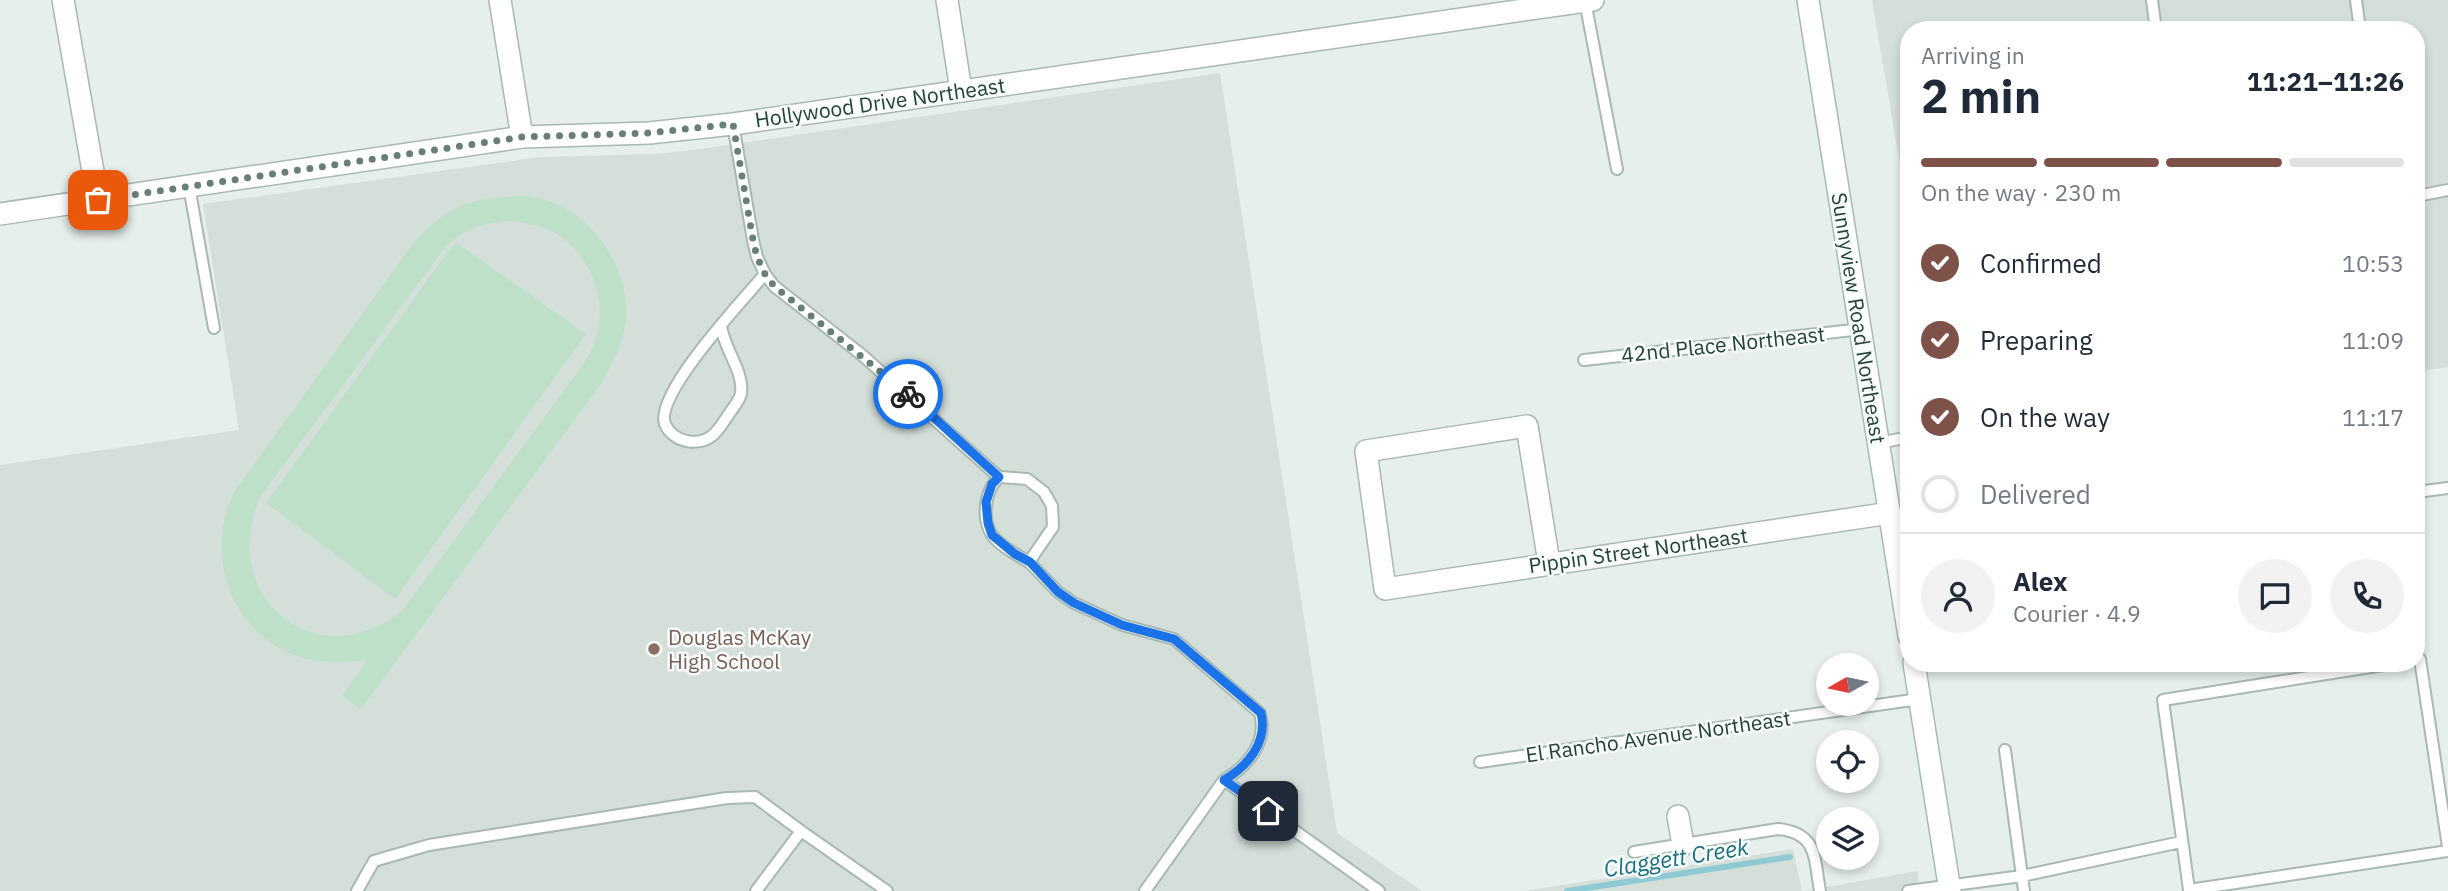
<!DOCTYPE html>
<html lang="en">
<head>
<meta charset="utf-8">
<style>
	:root { --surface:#fff; --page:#f2f2f3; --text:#1f2937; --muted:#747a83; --line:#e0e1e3; --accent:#7f5249 }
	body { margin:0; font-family:"IBM Plex Sans",sans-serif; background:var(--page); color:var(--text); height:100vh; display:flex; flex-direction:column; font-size:26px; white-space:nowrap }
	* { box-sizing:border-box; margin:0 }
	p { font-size:23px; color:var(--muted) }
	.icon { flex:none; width:38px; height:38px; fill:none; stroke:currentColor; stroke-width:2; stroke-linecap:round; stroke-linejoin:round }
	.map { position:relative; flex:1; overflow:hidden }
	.drawer { position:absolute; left:1900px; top:21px; width:525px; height:651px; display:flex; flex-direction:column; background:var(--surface); border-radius:28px; box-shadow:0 4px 10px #0003 }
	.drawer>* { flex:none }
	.needle { width:46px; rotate:261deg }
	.controls { position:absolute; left:1816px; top:653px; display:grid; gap:14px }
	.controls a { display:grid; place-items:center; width:63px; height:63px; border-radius:50%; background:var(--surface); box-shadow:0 4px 10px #0003; font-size:35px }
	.pin { position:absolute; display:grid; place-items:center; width:60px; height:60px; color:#fff; margin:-30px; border-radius:14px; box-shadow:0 4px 10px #0006 }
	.courier { position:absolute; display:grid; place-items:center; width:70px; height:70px; margin:-35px; border:5px solid #1a73e8; border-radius:50%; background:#fff; color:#222; box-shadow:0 2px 9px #0007 }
	.overview em { font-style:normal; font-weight:700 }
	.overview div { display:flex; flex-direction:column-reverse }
	.overview { display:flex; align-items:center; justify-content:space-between; height:119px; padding:0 21px }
	h1 { font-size:46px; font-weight:700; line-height:52px }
	.bar { display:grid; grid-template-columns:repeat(4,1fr); gap:10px 7px; align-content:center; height:84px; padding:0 21px }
	.bar i { height:9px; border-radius:5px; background:var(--line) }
	.bar .selected { background:var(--accent) }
	.bar p { grid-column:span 4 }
	.line { display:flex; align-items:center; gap:18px; padding:0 21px; border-top:2px solid var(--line) }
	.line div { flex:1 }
	.round { display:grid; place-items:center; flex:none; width:74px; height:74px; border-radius:37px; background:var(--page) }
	ol { padding:0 21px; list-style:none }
	li { display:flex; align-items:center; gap:21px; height:77px }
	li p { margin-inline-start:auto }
	li .icon { padding:7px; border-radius:50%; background:var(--accent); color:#fff; stroke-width:4 }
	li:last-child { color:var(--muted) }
	li i { width:38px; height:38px; border:4px solid var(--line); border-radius:50% }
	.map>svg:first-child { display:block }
	.built { fill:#d4dfda }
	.green { fill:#bfe0c8; fill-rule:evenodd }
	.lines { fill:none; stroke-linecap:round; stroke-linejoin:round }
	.stream { stroke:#8ec9d4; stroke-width:6 }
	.service-casing { stroke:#a8b8b2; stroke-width:14 }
	.minor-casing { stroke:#a8b8b2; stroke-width:24 }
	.tertiary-casing { stroke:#a8b8b2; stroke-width:24 }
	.secondary-casing { stroke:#a4bbb3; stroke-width:24 }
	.service { stroke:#fff; stroke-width:10 }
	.minor { stroke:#fff; stroke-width:21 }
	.tertiary { stroke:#fff; stroke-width:21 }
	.secondary { stroke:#fff; stroke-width:21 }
	.done { stroke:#687f78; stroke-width:7; stroke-dasharray:0 12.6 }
	.route { stroke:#1a73e8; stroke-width:9 }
	.education-dot { fill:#8d6e63; stroke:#f7fbf9; stroke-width:2.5 }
	.labels { text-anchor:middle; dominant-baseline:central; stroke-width:5; stroke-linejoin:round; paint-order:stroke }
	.street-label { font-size:21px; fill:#24423a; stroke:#f7fbf9 }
	.education-label { font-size:21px; fill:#785e54; stroke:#f7fbf9; text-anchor:start }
	.water-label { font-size:23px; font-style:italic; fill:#1c6f80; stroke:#f7fbf9 }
</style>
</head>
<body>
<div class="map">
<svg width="2448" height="891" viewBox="0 0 2448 891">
	<rect width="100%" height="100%" fill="#e6efeb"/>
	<path class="built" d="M1872,0H2448V367L2417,372V30H1909V175L1902,176Z
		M1220,73L1337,833L1422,891H0V465L239,430L203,204L540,157L657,154L707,148Z
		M1793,849L1802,891H1524Z
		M1917,871L1920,891H1803Z"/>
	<path class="green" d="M525,196C532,197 540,198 547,200C593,214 630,270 626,318C624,344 611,367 598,388L361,709L342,696L367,660C340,663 312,664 287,652C227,625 206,550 234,492L414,242C450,202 473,198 525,196ZM512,221C524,223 538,225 549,230C588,248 609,298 596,339C594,348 588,356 584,363L402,611C315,679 217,597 260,497L444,249C462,229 486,222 512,221Z
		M455,242L586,334L395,599L266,503Z"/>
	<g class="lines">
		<path class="stream" d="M1567,891L1790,857"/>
		<defs>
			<path id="service" d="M2152,0L2156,30
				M2356,0L2360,30
				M1585,1L1617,169
				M733,124L753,240L757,257L765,274L774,286L862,355L999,477L1027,479L1044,492L1052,506L1053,527L1029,562C1017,555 1000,546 992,535C981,518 985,490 999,477
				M189,186L214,328
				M2417,196L2448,190
				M721,326C724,349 744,371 741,393C740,400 735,405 731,411C726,418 721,427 715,433C701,448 673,443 665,424C654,394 744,299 765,274
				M1584,360L1862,329
				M1879,443L1909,437
				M2417,492L2448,488
				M1029,562L1058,592L1074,603L1122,625L1174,639L1260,713C1268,742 1248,766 1224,780
				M2417,660L2420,659L2448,847
				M2396,663L2163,700L2189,890L2448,851
				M2005,750L2024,891
				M1480,762L1919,699
				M801,831L887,891
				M1634,852L1778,829C1818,833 1814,858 1820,891
				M357,891L374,861L429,845L727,798L755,797L801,831L756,891
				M1145,891L1224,780L1379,891
				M1908,891L2022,876L2181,842"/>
			<path id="minor" d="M63,0L98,200
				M500,0L522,137
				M947,0L961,91
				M1549,563L1527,426L1366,451L1385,589L1890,513
				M1678,816L1683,845"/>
			<path id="tertiary" d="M0,214L522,137L649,133L733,124L1593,0"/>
			<path id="secondary" d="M1808,0L1909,636
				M1914,663L1950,891"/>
		</defs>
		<use href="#service" class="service-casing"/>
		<use href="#minor" class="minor-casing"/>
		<use href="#tertiary" class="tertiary-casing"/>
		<use href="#secondary" class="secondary-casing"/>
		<use href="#service" class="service"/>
		<use href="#minor" class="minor"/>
		<use href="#tertiary" class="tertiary"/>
		<use href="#secondary" class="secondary"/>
	</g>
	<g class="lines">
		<path class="done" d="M98,200L522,137L649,133L733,124L753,240L757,257L765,274L774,286L908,394"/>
		<path class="route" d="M908,394L999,477L992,484L986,502L988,523L992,535L1015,554L1030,562L1058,592L1074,603L1122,625L1174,639L1261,713C1268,742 1248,766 1224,780L1268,811"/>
	</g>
	<circle class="education-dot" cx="654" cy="649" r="7"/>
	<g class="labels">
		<g class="street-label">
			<text transform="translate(880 102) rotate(-8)">Hollywood Drive Northeast</text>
			<text transform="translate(1859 318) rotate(81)">Sunnyview Road Northeast</text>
			<text transform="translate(1723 344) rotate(-6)">42nd Place Northeast</text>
			<text transform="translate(1638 550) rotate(-8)">Pippin Street Northeast</text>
			<text transform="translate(1658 736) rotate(-8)">El Rancho Avenue Northeast</text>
		</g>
		<g class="education-label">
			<text x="668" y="637">Douglas McKay<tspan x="668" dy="24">High School</tspan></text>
		</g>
		<g class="water-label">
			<text transform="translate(1676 857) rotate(-9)">Claggett Creek</text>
		</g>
	</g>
</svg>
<div class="controls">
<a><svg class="needle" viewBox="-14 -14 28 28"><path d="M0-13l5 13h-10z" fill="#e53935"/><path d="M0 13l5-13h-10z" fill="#747a83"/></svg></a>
<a><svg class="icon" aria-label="locate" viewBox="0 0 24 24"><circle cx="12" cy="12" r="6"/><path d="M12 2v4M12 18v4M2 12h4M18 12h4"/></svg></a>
<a><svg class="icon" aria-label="layers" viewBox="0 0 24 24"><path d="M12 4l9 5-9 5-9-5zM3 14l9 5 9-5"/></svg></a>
</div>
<div class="pin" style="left:98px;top:200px;background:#ea580c"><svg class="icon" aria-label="bag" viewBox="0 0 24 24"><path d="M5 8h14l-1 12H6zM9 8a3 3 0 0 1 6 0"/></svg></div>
<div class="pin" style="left:1268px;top:811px;background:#1f2937"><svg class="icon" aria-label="home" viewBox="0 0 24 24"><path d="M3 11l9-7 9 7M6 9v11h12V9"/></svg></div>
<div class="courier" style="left:908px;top:394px"><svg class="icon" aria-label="bike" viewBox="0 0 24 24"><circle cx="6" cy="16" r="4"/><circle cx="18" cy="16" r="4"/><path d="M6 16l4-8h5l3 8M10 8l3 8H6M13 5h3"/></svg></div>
<section class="drawer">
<div class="overview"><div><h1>2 min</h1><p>Arriving in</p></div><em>11:21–11:26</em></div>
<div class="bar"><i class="selected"></i><i class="selected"></i><i class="selected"></i><i></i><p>On the way · 230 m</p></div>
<ol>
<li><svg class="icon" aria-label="check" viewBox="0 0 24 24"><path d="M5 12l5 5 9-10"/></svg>Confirmed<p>10:53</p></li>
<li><svg class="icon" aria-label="check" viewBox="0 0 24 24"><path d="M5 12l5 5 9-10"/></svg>Preparing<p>11:09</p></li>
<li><svg class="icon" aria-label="check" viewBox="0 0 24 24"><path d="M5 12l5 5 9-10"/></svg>On the way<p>11:17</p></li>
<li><i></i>Delivered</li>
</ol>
<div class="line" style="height:126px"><a class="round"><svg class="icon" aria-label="person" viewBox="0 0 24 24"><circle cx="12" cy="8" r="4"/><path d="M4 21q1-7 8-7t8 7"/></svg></a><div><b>Alex</b><p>Courier · 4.9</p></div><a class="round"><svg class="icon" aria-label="chat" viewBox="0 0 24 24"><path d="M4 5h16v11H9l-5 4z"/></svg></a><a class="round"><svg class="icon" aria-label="phone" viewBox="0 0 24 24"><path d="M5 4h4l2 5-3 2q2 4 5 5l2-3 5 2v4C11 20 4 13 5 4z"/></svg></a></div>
</section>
</div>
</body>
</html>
